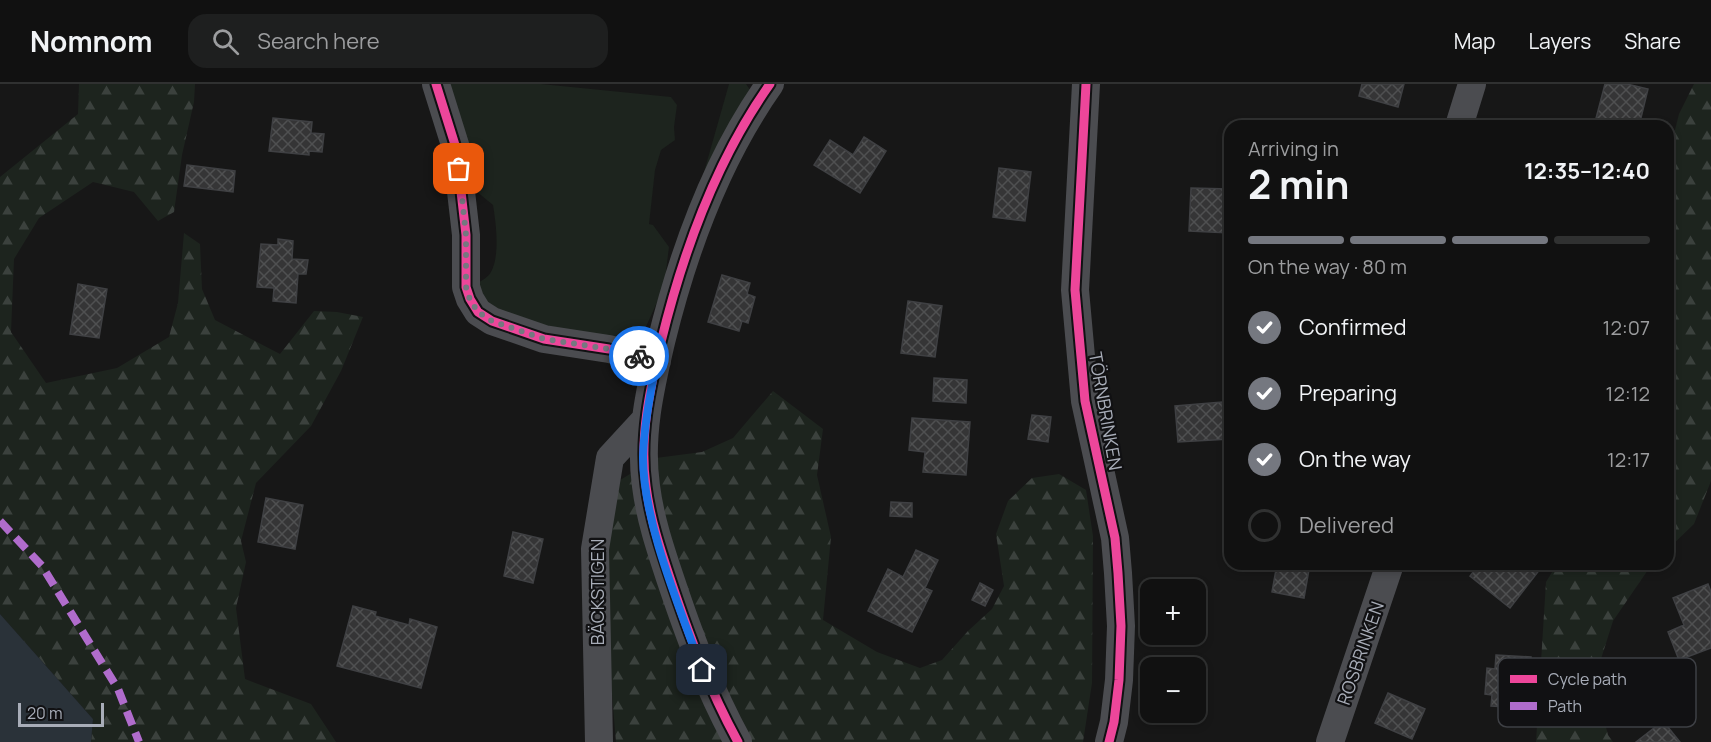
<!DOCTYPE html>
<html lang="en">
<head>
<meta charset="utf-8">
<style>
	:root { --surface:#111; --page:#1e1f1f; --text:#f1f3f6; --muted:#9c9d9f; --line:#303131; --accent:#757880 }
	body { margin:0; font-family:Manrope,sans-serif; background:var(--page); color:var(--text); height:100vh; display:flex; flex-direction:column; font-size:22px; white-space:nowrap }
	* { box-sizing:border-box; margin:0 }
	p { font-size:20px; color:var(--muted) }
	.icon { flex:none; width:33px; height:33px; fill:none; stroke:currentColor; stroke-width:2; stroke-linecap:round; stroke-linejoin:round }
	.map { position:relative; flex:1; overflow:hidden }
	.panel { position:absolute; left:1224px; top:36px; width:450px; height:450px; display:flex; flex-direction:column; background:var(--surface); border-radius:18px; box-shadow:0 3px 9px #0003,0 0 0 2px var(--line) }
	.panel>* { flex:none }
	.fabs { position:absolute; left:1140px; top:495px; display:grid; gap:12px }
	.fabs a { display:grid; place-items:center; width:66px; height:66px; border-radius:12px; background:var(--surface); box-shadow:0 3px 9px #0003,0 0 0 2px var(--line); font-size:30px }
	.scale { position:absolute; left:18px; bottom:15px; width:86px; box-sizing:border-box; padding-left:6px; border:3px solid #a8adb8; border-top:0; font-size:16px; line-height:21px; white-space:nowrap; color:#a8adb8; -webkit-text-stroke:4px #111113; paint-order:stroke }
	.pin { position:absolute; display:grid; place-items:center; width:51px; height:51px; color:#fff; margin:-26px; border-radius:12px; box-shadow:0 3px 9px #0006 }
	.courier { position:absolute; display:grid; place-items:center; width:60px; height:60px; margin:-30px; border:4px solid #1a73e8; border-radius:50%; background:#fff; color:#222; box-shadow:0 2px 8px #0007 }
	.headline em { font-style:normal; font-weight:700 }
	.headline div { display:flex; flex-direction:column-reverse }
	.headline { display:flex; align-items:center; justify-content:space-between; height:102px; padding:0 24px }
	h1 { font-size:39px; font-weight:700; line-height:45px }
	.bar { display:grid; grid-template-columns:repeat(4,1fr); gap:9px 6px; align-content:center; height:72px; padding:0 24px }
	.bar i { height:8px; border-radius:4px; background:var(--line) }
	.bar .active { background:var(--accent) }
	.bar p { grid-column:span 4 }
	ol { padding:0 24px; list-style:none }
	li { display:flex; align-items:center; gap:18px; height:66px }
	li p { margin-inline-start:auto }
	li .icon { padding:6px; border-radius:50%; background:var(--accent); color:#fff; stroke-width:4 }
	li:last-child { color:var(--muted) }
	li i { width:33px; height:33px; border:3px solid var(--line); border-radius:50% }
	header { display:flex; align-items:center; gap:36px; box-sizing:border-box; height:84px; padding:0 30px; background:var(--surface); border-bottom:2px solid var(--line) }
	header strong { font-size:28px }
	nav { display:flex; gap:33px; margin-inline-start:auto; font-size:21px }
	.search { width:420px; height:54px; background:var(--page); display:flex; align-items:center; gap:15px; box-sizing:border-box; padding:0 21px; border-radius:18px; color:var(--muted); font-size:22px }
	.map>svg:first-child { display:block }
	.green { fill:#1d241e }
	.forest { fill:url(#forest-firs) }
	.water { fill:#2a3239 }
	.building { fill:url(#building-cross-hatch); stroke:#3f4043; stroke-width:1.5 }
	.lines { fill:none; stroke-linecap:round; stroke-linejoin:round }
	.minor { stroke:#4b4c50; stroke-width:28 }
	.quiet { stroke:#b06ccc; stroke-width:8; stroke-dasharray:15 8; stroke-linecap:butt }
	.cycleway-casing { stroke:#111113; stroke-width:13 }
	.cycleway { stroke:#ed469a; stroke-width:9 }
	.done { stroke:#757880; stroke-width:6; stroke-dasharray:0 10.8 }
	.route { stroke:#1a73e8; stroke-width:8 }
	.labels { text-anchor:middle; dominant-baseline:central; stroke-width:4.5; stroke-linejoin:round; paint-order:stroke }
	.street-label { font-size:18px; fill:#a8adb8; stroke:#111113 }
	.key { fill:#111113; stroke:#3e4045; stroke-width:1.5 }
	.key-label { font-size:16px; fill:#a8adb8 }
</style>
</head>
<body>
<header>
<strong>Nomnom</strong>
<div class="search"><svg class="icon" aria-label="search" viewBox="0 0 24 24"><circle cx="10" cy="10" r="6"/><path d="M15 15l6 6"/></svg>Search here</div>
<nav><a>Map</a><a>Layers</a><a>Share</a></nav>
</header>
<div class="map">
<svg width="1711" height="658" viewBox="0 0 1711 658">
	<defs>
		<pattern id="forest-firs" width="22" height="20" patternUnits="userSpaceOnUse" patternTransform="scale(1.5)"><rect width="22" height="20" fill="#1d241e"/><path d="M5 1l3.5 6h-7zM16 11l3.5 6h-7z" fill="#3b413d"/></pattern>
		<pattern id="building-cross-hatch" width="8" height="8" patternUnits="userSpaceOnUse" patternTransform="scale(1.5)"><rect width="8" height="8" fill="#353536"/><path d="M0 0l8 8M0 8l8-8" fill="none" stroke="#4f5051"/></pattern>
	</defs>
	<rect width="100%" height="100%" fill="#171717"/>
	<path class="green" d="M445,0H541L671,13L677,21L674,43L675,56L661,66L655,86L649,140L653,141L669,163L664,203L644,247L616,254L582,251L496,229L477,211L478,199C481,197 486,194 489,191C501,175 496,139 493,121L476,107L472,87Z
		M729,0H746L753,10L704,88Z"/>
	<path class="forest" d="M79,0H195L194,18L182,71L174,128L158,137L134,108L93,98L39,134L14,175L11,248L46,299L117,284L169,253L178,219L184,149L200,160L202,205L215,236L280,270L314,227L337,228L363,233L341,287L311,342L256,399L241,457L246,478L236,524L245,595L311,620L336,658H91L93,635L0,530V93L78,30Z
		M1694,0H1711V397L1694,440L1668,465V276L1675,240L1668,127V74L1679,30Z
		M773,307L823,345L817,391L831,453L823,536L877,568L920,584L942,576L968,547L992,525L1004,502L996,450L1008,417L1032,394L1059,390L1086,406L1093,452L1092,599L1083,658H616L610,586L607,436L617,398L656,374L702,368L733,354Z
		M1557,480H1652L1613,537L1594,597L1608,651L1613,658H1536L1546,498Z"/>
	<path class="water" d="M0,530L93,635L91,658H0Z"/>
	<path class="building" d="M1362,0H1404L1398,23L1359,12Z
		M1605,0H1627L1648,5L1639,42H1594Z
		M273,34L312,38L311,49L324,50L322,68L309,67V71L269,67Z
		M864,53L886,67L860,109L814,81L830,56L853,71Z
		M187,81L235,87L233,108L184,102Z
		M999,84L1031,88L1025,137L993,133Z
		M1191,104L1230,105V149L1189,147Z
		M278,155L293,157L292,175L308,176L306,190H298L296,219L273,217L274,204L257,203L261,160L278,161Z
		M722,191L750,199L747,210L755,213L748,239L742,237L739,247L708,238Z
		M78,200L107,205L99,254L70,250Z
		M908,217L942,222L935,273L901,269Z
		M934,294L967,296L966,319L933,317Z
		M1222,318L1223,331L1230,330V355L1178,358L1175,322Z
		M1032,331L1051,333L1048,358L1028,355Z
		M912,334L970,338L966,391L923,388L925,368L909,366Z
		M266,414L303,421L295,465L258,458Z
		M891,418L912,419V433L890,432Z
		M513,448L543,455L533,499L504,492Z
		M916,466L938,476L925,504L932,507L912,548L868,527L888,485L903,493Z
		M1277,480H1310L1304,514L1272,508Z
		M1479,480L1506,481L1544,480L1510,524L1470,492Z
		M980,499L993,506L985,522L972,516Z
		M1708,500L1711,508V564L1679,576L1668,548L1684,541L1673,514Z
		M353,522L376,528L375,532L409,541L410,535L437,543L421,604L337,582Z
		M1496,571L1531,573L1528,624L1491,622L1492,611L1485,610L1487,584L1495,585Z
		M1388,609L1425,625L1412,655L1375,639Z
		M1663,637L1680,658H1636Z"/>
	<g class="lines">
		<path class="minor" d="M436,0L456,64L466,151V203L470,215L478,228L492,237L544,255L609,265L657,277
			M1086,0L1075,206L1085,317L1115,454L1118,489L1121,542L1119,596L1114,638L1109,658
			M1459,42L1472,0
			M599,658L595,465L610,374L645,336
			M738,658C709,605 689,551 670,494C660,464 650,434 646,402C639,353 650,305 661,258C683,168 716,76 770,0
			M1330,658L1390,480"/>
		<path class="quiet" d="M0,437L42,482L118,605L139,658"/>
		<defs>
			<path id="cycleway" d="M436,0L456,64L466,151V203L470,215L478,228L492,237L544,255L609,265L657,277
				M1086,0L1075,206L1085,317L1115,454L1118,489L1121,542L1119,596L1114,638L1109,658
				M738,658C709,605 689,551 670,494C660,464 650,434 646,402C639,353 650,305 661,258C683,168 716,76 770,0"/>
		</defs>
		<use href="#cycleway" class="cycleway-casing"/>
		<use href="#cycleway" class="cycleway"/>
	</g>
	<g class="lines">
		<path class="done" d="M459,85L466,151V203L470,216L478,228L492,237L544,255L609,265L639,272"/>
		<path class="route" d="M639,272L657,277C650,309 644,340 643,373C643,438 680,524 702,586"/>
	</g>
	<g class="labels">
		<g class="street-label">
			<text transform="translate(1106 327) rotate(80)">TÖRNBRINKEN</text>
			<text transform="translate(597 508) rotate(-90)">BÄCKSTIGEN</text>
			<text transform="translate(1360 569) rotate(-71)">ROSBRINKEN</text>
		</g>
	</g>
	<rect x="1498" y="574" width="198" height="69" rx="9" class="key"/>
	<rect x="1510" y="591" width="27" height="8" fill="#ed469a"/>
	<rect x="1510" y="618" width="27" height="8" fill="#b06ccc"/>
	<g class="key-label">
		<text x="1548" y="601">Cycle path</text>
		<text x="1548" y="628">Path</text>
	</g>
</svg>
<div class="fabs">
<a>+</a>
<a>−</a>
</div>
<div class="scale">20 m</div>
<div class="pin" style="left:459px;top:85px;background:#ea580c"><svg class="icon" aria-label="bag" viewBox="0 0 24 24"><path d="M5 8h14l-1 12H6zM9 8a3 3 0 0 1 6 0"/></svg></div>
<div class="pin" style="left:702px;top:586px;background:#1f2937"><svg class="icon" aria-label="home" viewBox="0 0 24 24"><path d="M3 11l9-7 9 7M6 9v11h12V9"/></svg></div>
<div class="courier" style="left:639px;top:272px"><svg class="icon" aria-label="bike" viewBox="0 0 24 24"><circle cx="6" cy="16" r="4"/><circle cx="18" cy="16" r="4"/><path d="M6 16l4-8h5l3 8M10 8l3 8H6M13 5h3"/></svg></div>
<section class="panel">
<div class="headline"><div><h1>2 min</h1><p>Arriving in</p></div><em>12:35–12:40</em></div>
<div class="bar"><i class="active"></i><i class="active"></i><i class="active"></i><i></i><p>On the way · 80 m</p></div>
<ol>
<li><svg class="icon" aria-label="check" viewBox="0 0 24 24"><path d="M5 12l5 5 9-10"/></svg>Confirmed<p>12:07</p></li>
<li><svg class="icon" aria-label="check" viewBox="0 0 24 24"><path d="M5 12l5 5 9-10"/></svg>Preparing<p>12:12</p></li>
<li><svg class="icon" aria-label="check" viewBox="0 0 24 24"><path d="M5 12l5 5 9-10"/></svg>On the way<p>12:17</p></li>
<li><i></i>Delivered</li>
</ol>
</section>
</div>
</body>
</html>
